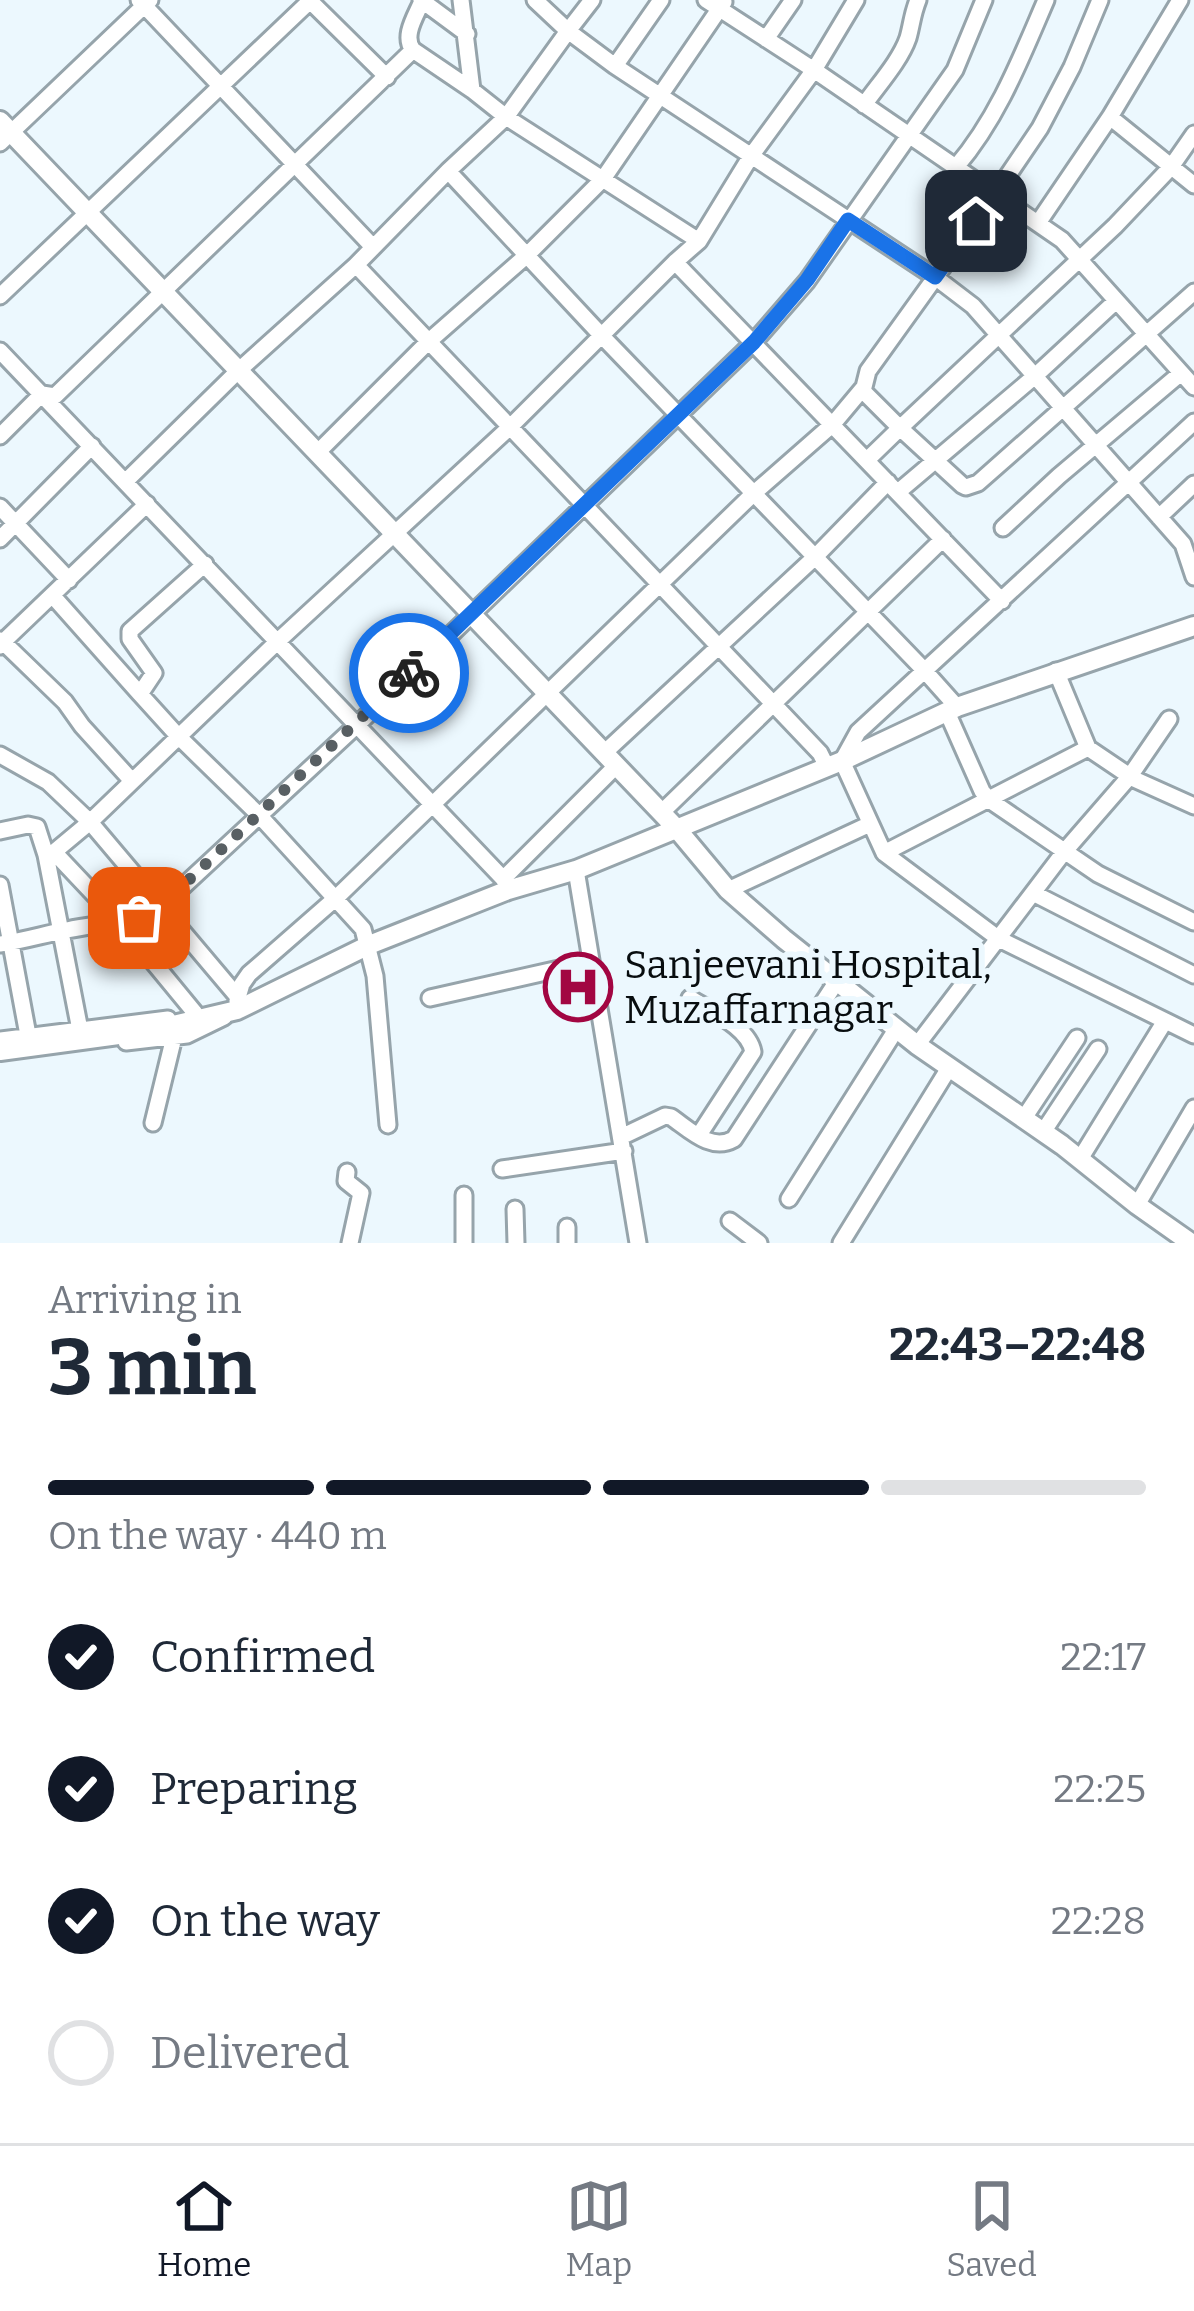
<!DOCTYPE html>
<html lang="en">
<head>
<meta charset="utf-8">
<style>
	:root { --surface:#fff; --page:#f6f6f7; --text:#1f2937; --muted:#747a83; --line:#e0e1e3; --accent:#111827 }
	body { margin:0; font-family:Bitter,serif; background:var(--page); color:var(--text); height:100vh; display:flex; flex-direction:column; font-size:45px; white-space:nowrap }
	* { box-sizing:border-box; margin:0 }
	p { font-size:39px; color:var(--muted) }
	.icon { flex:none; width:66px; height:66px; fill:none; stroke:currentColor; stroke-width:2; stroke-linecap:round; stroke-linejoin:round }
	.map { position:relative; height:1243px; overflow:hidden }
	.details { display:flex; flex-direction:column; background:var(--surface); flex:1 }
	.details>* { flex:none }
	.pin { position:absolute; display:grid; place-items:center; width:102px; height:102px; color:#fff; margin:-51px; border-radius:24px; box-shadow:0 6px 18px #0006 }
	.courier { position:absolute; display:grid; place-items:center; width:120px; height:120px; margin:-60px; border:9px solid #1a73e8; border-radius:50%; background:#fff; color:#222; box-shadow:0 3px 15px #0007 }
	.head em { font-style:normal; font-weight:700 }
	.head div { display:flex; flex-direction:column-reverse }
	.head { display:flex; align-items:center; justify-content:space-between; height:204px; padding:0 48px }
	h1 { font-size:78px; font-weight:700; line-height:90px }
	.bar { display:grid; grid-template-columns:repeat(4,1fr); gap:18px 12px; align-content:center; height:144px; padding:0 48px }
	.bar i { height:15px; border-radius:9px; background:var(--line) }
	.bar .active { background:var(--accent) }
	.bar p { grid-column:span 4 }
	ol { padding:0 48px; list-style:none }
	li { display:flex; align-items:center; gap:36px; height:132px }
	li p { margin-inline-start:auto }
	li .icon { padding:12px; border-radius:50%; background:var(--accent); color:#fff; stroke-width:4 }
	li:last-child { color:var(--muted) }
	li i { width:66px; height:66px; border:6px solid var(--line); border-radius:50% }
	.dock { display:flex; justify-content:space-around; align-items:center; height:168px; border-top:3px solid var(--line); background:var(--surface); font-size:33px; color:var(--muted) }
	.dock a { display:grid; justify-items:center; gap:6px }
	.dock .active { color:var(--accent) }
	.map>svg:first-child { display:block }
	.lines { fill:none; stroke-linecap:round; stroke-linejoin:round }
	.minor-casing { stroke:#96a4ab; stroke-width:21 }
	.tertiary-casing { stroke:#96a4ab; stroke-width:24 }
	.minor { stroke:#fff; stroke-width:15 }
	.tertiary { stroke:#fff; stroke-width:18 }
	.done { stroke:#585f63; stroke-width:12; stroke-dasharray:0 21.6 }
	.route { stroke:#1a73e8; stroke-width:15 }
	.labels { text-anchor:middle; dominant-baseline:central; stroke-width:12; stroke-linejoin:round; paint-order:stroke }
	.poi-label { font-size:39px; fill:#080d0f; stroke:#ecf8fe; text-anchor:start }
</style>
</head>
<body>
<div class="map">
<svg width="1194" height="1243" viewBox="0 0 1194 1243">
	<rect width="100%" height="100%" fill="#ecf8fe"/>
	<g class="lines">
		<defs>
			<path id="minor" d="M139,0L373,247
				M309,0L387,77
				M421,0L467,34
				M535,0L568,31L592,0
				M661,0L615,66L935,277L973,306L1183,544L1194,577
				M706,0L814,70L1062,240L1194,387
				M766,39L793,0
				M413,50C402,36 416,16 422,1
				M472,90L506,117L699,241
				M864,105C878,85 900,61 908,38C912,24 912,15 918,0
				M1110,117L1194,185
				M0,143L150,0
				M956,167C998,118 1021,58 1046,0
				M448,171L506,117L568,31L615,66
				M1038,223L1110,117L1180,0
				M675,262L699,241L751,156L814,70L856,0
				M0,296L311,0
				M0,351L513,889
				M862,390L900,428L1115,226L1171,167L1194,134
				M1194,422L858,732L842,761L884,853L999,939L1194,1035
				M0,436L42,394L55,396L413,50L472,90L461,0
				M317,453L428,342L526,256L603,179L724,2
				M867,460L900,428L962,485L966,487L978,483L1194,292
				M126,481L238,371L356,265
				M898,492L1035,376L1116,301
				M0,507L69,580
				M1159,517L1194,484
				M1003,528L1059,476L1181,373
				M0,539L92,446
				M205,564L130,631V639L154,673L140,694L179,737L259,815L363,929L375,976L388,1125
				M52,595L140,694
				M0,640L3,642L147,504
				M0,646L3,642L65,702L82,726L132,781
				M1056,671L1088,748L1134,779L1194,806
				M947,712L982,791L988,799L1098,874L1194,922
				M604,753L814,558L888,482
				M0,755L48,782L90,822L54,852
				M827,767L820,753L356,265L448,171L601,335L924,670L957,707
				M661,813L943,539
				M0,831L28,825L37,827L46,855L80,1030
				M884,853L1088,748
				M46,855L54,852L121,923L195,1013
				M576,870L638,1243
				M503,879L616,766
				M0,885L28,1035
				M728,890L870,824
				M1033,893L1194,975
				M0,944C23,941 45,934 67,930C104,922 128,925 162,906L357,725L754,342L807,281L955,70L984,0
				M237,996L90,822L278,641L510,427L675,262L1002,601
				M430,998L590,962
				M690,998C710,1011 749,1027 753,1052L699,1135
				M237,1001L242,984L249,974L336,898L753,494L833,424L864,387L868,371L996,193L1040,128L1072,67L1100,0
				M0,1040L168,1019
				M126,1042L187,1035L224,1017
				M917,1045L1064,852L1130,776L1169,719
				M1024,1118L1077,1038
				M153,1123L174,1037
				M1043,1132L1098,1049
				M621,1137L665,1116L671,1117C690,1130 711,1152 734,1139L837,981
				M1080,1159L1165,1021
				M502,1169L624,1151
				M347,1172L346,1181L361,1193L350,1243
				M789,1199L897,1028
				M1137,1205L1194,1108
				M515,1209L516,1243
				M730,1221L759,1243
				M567,1227V1243
				M464,1243V1195
				M841,1243L949,1068"/>
			<path id="tertiary" d="M0,121L677,829L728,890L784,939L917,1045L1062,1145L1137,1205L1191,1243
				M0,1051L148,1031L237,1010L369,945L508,890L576,870L842,761L957,707L1194,626"/>
		</defs>
		<use href="#minor" class="minor-casing"/>
		<use href="#tertiary" class="tertiary-casing"/>
		<use href="#minor" class="minor"/>
		<use href="#tertiary" class="tertiary"/>
	</g>
	<g class="lines">
		<path class="done" d="M139,918L161,906L409,673"/>
		<path class="route" d="M409,673L754,342L807,280L848,220L935,277L976,221"/>
	</g>
	<defs>
		<symbol id="hospital-ring" viewBox="-11 -11 22 22"><circle r="9.5" fill="#ecf8fe" stroke="#a20642" stroke-width="1.5"/><path d="M-5-5h3v3.5h4V-5h3V5h-3V1.5h-4V5h-3Z" fill="#a20642"/></symbol>
	</defs>
	<g fill-rule="evenodd">
		<use href="#hospital-ring" x="540" y="949" width="76" height="76"/>
	</g>
	<g class="labels">
		<g class="poi-label">
			<text x="624" y="965">Sanjeevani Hospital,<tspan x="624" dy="45">Muzaffarnagar</tspan></text>
		</g>
	</g>
</svg>
<div class="pin" style="left:139px;top:918px;background:#ea580c"><svg class="icon" aria-label="bag" viewBox="0 0 24 24"><path d="M5 8h14l-1 12H6zM9 8a3 3 0 0 1 6 0"/></svg></div>
<div class="pin" style="left:976px;top:221px;background:#1f2937"><svg class="icon" aria-label="home" viewBox="0 0 24 24"><path d="M3 11l9-7 9 7M6 9v11h12V9"/></svg></div>
<div class="courier" style="left:409px;top:673px"><svg class="icon" aria-label="bike" viewBox="0 0 24 24"><circle cx="6" cy="16" r="4"/><circle cx="18" cy="16" r="4"/><path d="M6 16l4-8h5l3 8M10 8l3 8H6M13 5h3"/></svg></div>
</div>
<section class="details">
<div class="head"><div><h1>3 min</h1><p>Arriving in</p></div><em>22:43–22:48</em></div>
<div class="bar"><i class="active"></i><i class="active"></i><i class="active"></i><i></i><p>On the way · 440 m</p></div>
<ol>
<li><svg class="icon" aria-label="check" viewBox="0 0 24 24"><path d="M5 12l5 5 9-10"/></svg>Confirmed<p>22:17</p></li>
<li><svg class="icon" aria-label="check" viewBox="0 0 24 24"><path d="M5 12l5 5 9-10"/></svg>Preparing<p>22:25</p></li>
<li><svg class="icon" aria-label="check" viewBox="0 0 24 24"><path d="M5 12l5 5 9-10"/></svg>On the way<p>22:28</p></li>
<li><i></i>Delivered</li>
</ol>
</section>
<nav class="dock">
<a class="active"><svg class="icon" aria-label="home" viewBox="0 0 24 24"><path d="M3 11l9-7 9 7M6 9v11h12V9"/></svg>Home</a>
<a><svg class="icon" aria-label="map" viewBox="0 0 24 24"><path d="M3 6l6-2 6 2 6-2v14l-6 2-6-2-6 2zM9 4v14M15 6v14"/></svg>Map</a>
<a><svg class="icon" aria-label="saved" viewBox="0 0 24 24"><path d="M7 4h10v16l-5-4-5 4z"/></svg>Saved</a>
</nav>
</body>
</html>
